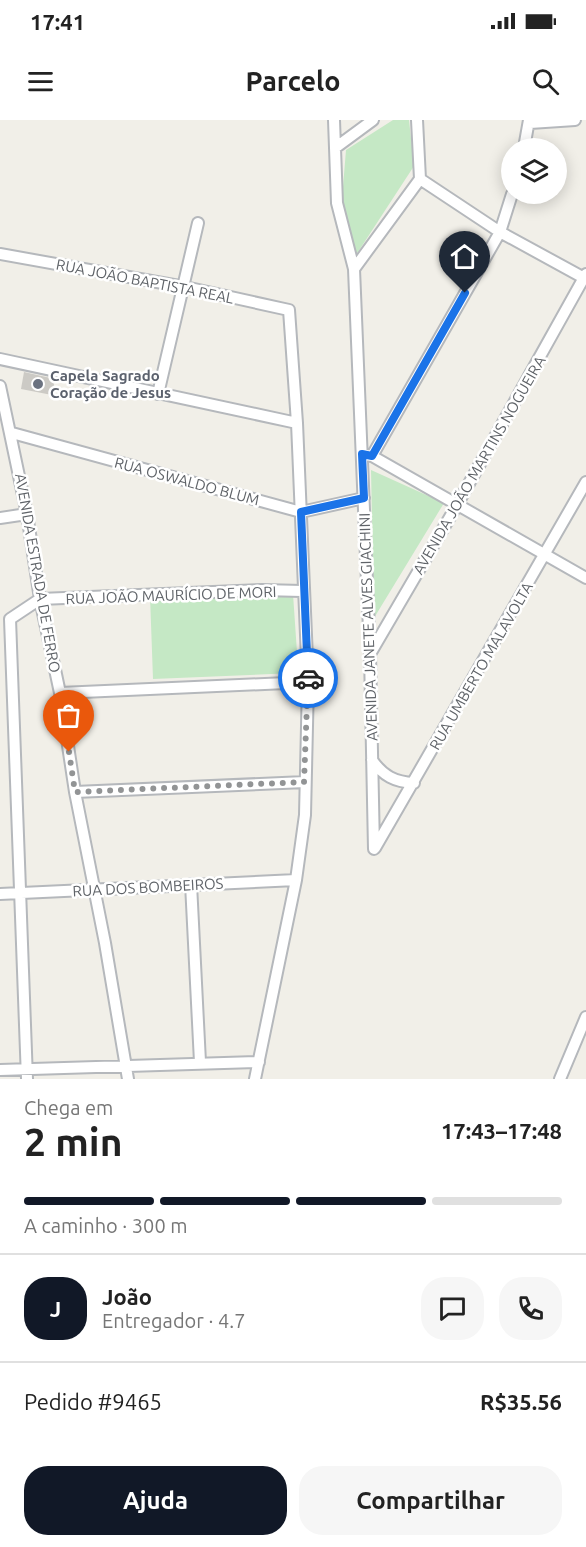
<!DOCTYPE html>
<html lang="pt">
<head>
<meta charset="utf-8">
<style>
	:root { --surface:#fff; --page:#f6f6f6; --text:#222; --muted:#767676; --line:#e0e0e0; --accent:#111827 }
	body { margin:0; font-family:Ubuntu,sans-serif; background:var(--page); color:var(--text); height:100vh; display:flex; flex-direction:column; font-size:22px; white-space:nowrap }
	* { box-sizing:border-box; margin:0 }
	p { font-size:20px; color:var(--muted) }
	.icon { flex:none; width:33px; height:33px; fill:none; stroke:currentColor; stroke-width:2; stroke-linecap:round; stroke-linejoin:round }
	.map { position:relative; height:959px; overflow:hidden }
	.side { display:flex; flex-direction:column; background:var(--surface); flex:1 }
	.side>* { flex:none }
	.fabs { position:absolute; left:501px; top:18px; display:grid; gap:12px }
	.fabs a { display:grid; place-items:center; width:66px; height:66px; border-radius:50%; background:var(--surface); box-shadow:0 3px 15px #0003; font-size:30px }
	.pin { position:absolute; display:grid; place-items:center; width:51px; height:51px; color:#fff; margin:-62px -26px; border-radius:50% 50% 50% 0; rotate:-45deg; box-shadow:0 0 6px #0007 }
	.pin .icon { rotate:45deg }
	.courier { position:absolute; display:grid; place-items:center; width:60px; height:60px; margin:-30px; border:4px solid #1a73e8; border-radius:50%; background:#fff; color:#222; box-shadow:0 2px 8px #0007 }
	.head em { font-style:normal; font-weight:700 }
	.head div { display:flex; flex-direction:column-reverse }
	.head { display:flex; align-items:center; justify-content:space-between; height:102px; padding:0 24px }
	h1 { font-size:39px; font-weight:700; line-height:45px }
	.bar { display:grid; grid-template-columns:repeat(4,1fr); gap:9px 6px; align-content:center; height:72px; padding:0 24px }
	.bar i { height:8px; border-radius:4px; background:var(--line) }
	.bar .active { background:var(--accent) }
	.bar p { grid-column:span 4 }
	.line { display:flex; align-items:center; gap:15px; padding:0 24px; border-top:2px solid var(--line) }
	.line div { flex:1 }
	.round { display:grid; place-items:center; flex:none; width:63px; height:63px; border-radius:24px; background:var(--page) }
	.action { display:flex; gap:12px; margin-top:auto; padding:12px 24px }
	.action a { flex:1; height:69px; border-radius:24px; background:var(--accent); color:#fff; font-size:24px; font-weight:700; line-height:69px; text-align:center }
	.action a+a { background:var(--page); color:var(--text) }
	.status { display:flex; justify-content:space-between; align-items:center; height:42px; padding:0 30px; background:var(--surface); direction:ltr }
	.status svg { height:16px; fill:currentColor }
	header { display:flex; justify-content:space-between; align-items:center; height:78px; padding:0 24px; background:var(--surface); font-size:27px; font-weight:700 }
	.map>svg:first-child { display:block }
	.green { fill:#c5e8c5 }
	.building { fill:#cccac5 }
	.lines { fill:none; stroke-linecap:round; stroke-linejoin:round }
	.minor-casing { stroke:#b5b8bc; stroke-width:14 }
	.minor { stroke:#fff; stroke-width:10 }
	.done { stroke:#929495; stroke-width:6; stroke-dasharray:0 10.8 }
	.route { stroke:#1a73e8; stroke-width:8 }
	.worship-dot { fill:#6b7280; stroke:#fff; stroke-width:2 }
	.labels { text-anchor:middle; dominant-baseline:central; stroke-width:5; stroke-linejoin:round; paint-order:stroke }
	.street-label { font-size:15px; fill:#5f6368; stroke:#fff }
	.worship-label { font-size:15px; font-weight:bold; fill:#5b616d; stroke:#fff; text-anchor:start }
</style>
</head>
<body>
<div class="status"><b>17:41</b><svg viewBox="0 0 49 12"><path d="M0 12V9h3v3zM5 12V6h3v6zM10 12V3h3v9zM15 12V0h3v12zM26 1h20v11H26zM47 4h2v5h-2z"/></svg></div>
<header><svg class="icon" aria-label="menu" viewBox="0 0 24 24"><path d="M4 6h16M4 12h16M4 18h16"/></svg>Parcelo<svg class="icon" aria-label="search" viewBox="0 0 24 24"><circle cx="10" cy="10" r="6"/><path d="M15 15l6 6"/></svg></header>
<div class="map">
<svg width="586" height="959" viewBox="0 0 586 959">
	<rect width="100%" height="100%" fill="#f1efe8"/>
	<path class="green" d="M393,0H409L414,46L356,135L342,79L346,30Z
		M371,350L444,383L374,498Z
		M293,474L298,547L295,553L153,559L150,476Z"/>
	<path class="building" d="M24,252L55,259L52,275L21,269Z"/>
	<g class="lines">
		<defs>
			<path id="minor" d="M334,0L337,83L354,149L370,534L374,729
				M530,3L575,0
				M335,28L373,0
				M524,28L529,0
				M420,59L500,112L586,159
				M0,134L185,167L289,190L297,303L308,562L305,695L296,760L255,959
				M354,149L420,59L417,0
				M0,239L297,303
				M0,266L27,394L40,479L60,573L75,672L105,823L128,959
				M158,274L198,103
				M12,313L301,392L364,378
				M366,335L372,336L586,458
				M372,336L500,112L512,74
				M0,398L27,394
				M40,479L262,470L302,471
				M370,534L457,385L586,154
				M60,573L308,562
				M372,640C383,656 395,662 414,663
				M75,672L305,662
				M375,728L586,362
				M191,764L200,942
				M0,774L296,760
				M0,950L259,942
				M27,959L10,499L40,479
				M560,959L586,897"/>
		</defs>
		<use href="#minor" class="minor-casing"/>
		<use href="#minor" class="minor"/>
	</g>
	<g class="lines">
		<path class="done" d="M69,632L75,672L304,662L308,558"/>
		<path class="route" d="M308,558L301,392L364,378L362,334L372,336L465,173"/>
	</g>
	<circle class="worship-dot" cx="38" cy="264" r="6"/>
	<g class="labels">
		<g class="street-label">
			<text transform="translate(145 161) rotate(11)">RUA JOÃO BAPTISTA REAL</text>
			<text transform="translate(479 345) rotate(-60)">AVENIDA JOÃO MARTINS NOGUEIRA</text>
			<text transform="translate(187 361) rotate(15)">RUA OSWALDO BLUM</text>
			<text transform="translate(38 453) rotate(80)">AVENIDA ESTRADA DE FERRO</text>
			<text transform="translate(171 475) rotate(-2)">RUA JOÃO MAURÍCIO DE MORI</text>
			<text transform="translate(368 507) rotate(-92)">AVENIDA JANETE ALVES GIACHINI</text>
			<text transform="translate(481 546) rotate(-60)">RUA UMBERTO MALAVOLTA</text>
			<text transform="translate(148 767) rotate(-3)">RUA DOS BOMBEIROS</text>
		</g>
		<g class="worship-label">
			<text x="50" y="255">Capela Sagrado<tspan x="50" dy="17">Coração de Jesus</tspan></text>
		</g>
	</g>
</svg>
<div class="fabs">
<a><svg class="icon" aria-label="layers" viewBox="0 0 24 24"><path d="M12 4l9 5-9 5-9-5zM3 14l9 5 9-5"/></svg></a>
</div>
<div class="pin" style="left:69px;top:632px;background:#ea580c"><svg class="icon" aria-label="bag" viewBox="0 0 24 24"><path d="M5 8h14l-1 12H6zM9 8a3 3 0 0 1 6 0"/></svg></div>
<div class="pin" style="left:465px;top:173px;background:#1f2937"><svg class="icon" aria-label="home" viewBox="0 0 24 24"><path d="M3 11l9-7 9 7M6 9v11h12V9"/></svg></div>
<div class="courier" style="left:308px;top:558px"><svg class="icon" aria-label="car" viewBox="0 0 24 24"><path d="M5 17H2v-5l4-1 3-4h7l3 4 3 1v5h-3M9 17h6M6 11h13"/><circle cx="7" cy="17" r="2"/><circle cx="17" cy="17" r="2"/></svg></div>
</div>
<section class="side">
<div class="head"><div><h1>2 min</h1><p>Chega em</p></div><em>17:43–17:48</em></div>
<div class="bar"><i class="active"></i><i class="active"></i><i class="active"></i><i></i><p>A caminho · 300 m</p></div>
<div class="line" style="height:108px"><b class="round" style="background:var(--accent);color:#fff">J</b><div><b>João</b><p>Entregador · 4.7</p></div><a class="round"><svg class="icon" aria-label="chat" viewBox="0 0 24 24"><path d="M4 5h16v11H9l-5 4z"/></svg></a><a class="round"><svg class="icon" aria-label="phone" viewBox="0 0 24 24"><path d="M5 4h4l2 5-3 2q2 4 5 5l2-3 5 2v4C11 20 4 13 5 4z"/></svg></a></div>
<div class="line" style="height:78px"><div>Pedido #9465</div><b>R$35.56</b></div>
<div class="action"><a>Ajuda</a><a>Compartilhar</a></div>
</section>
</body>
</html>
